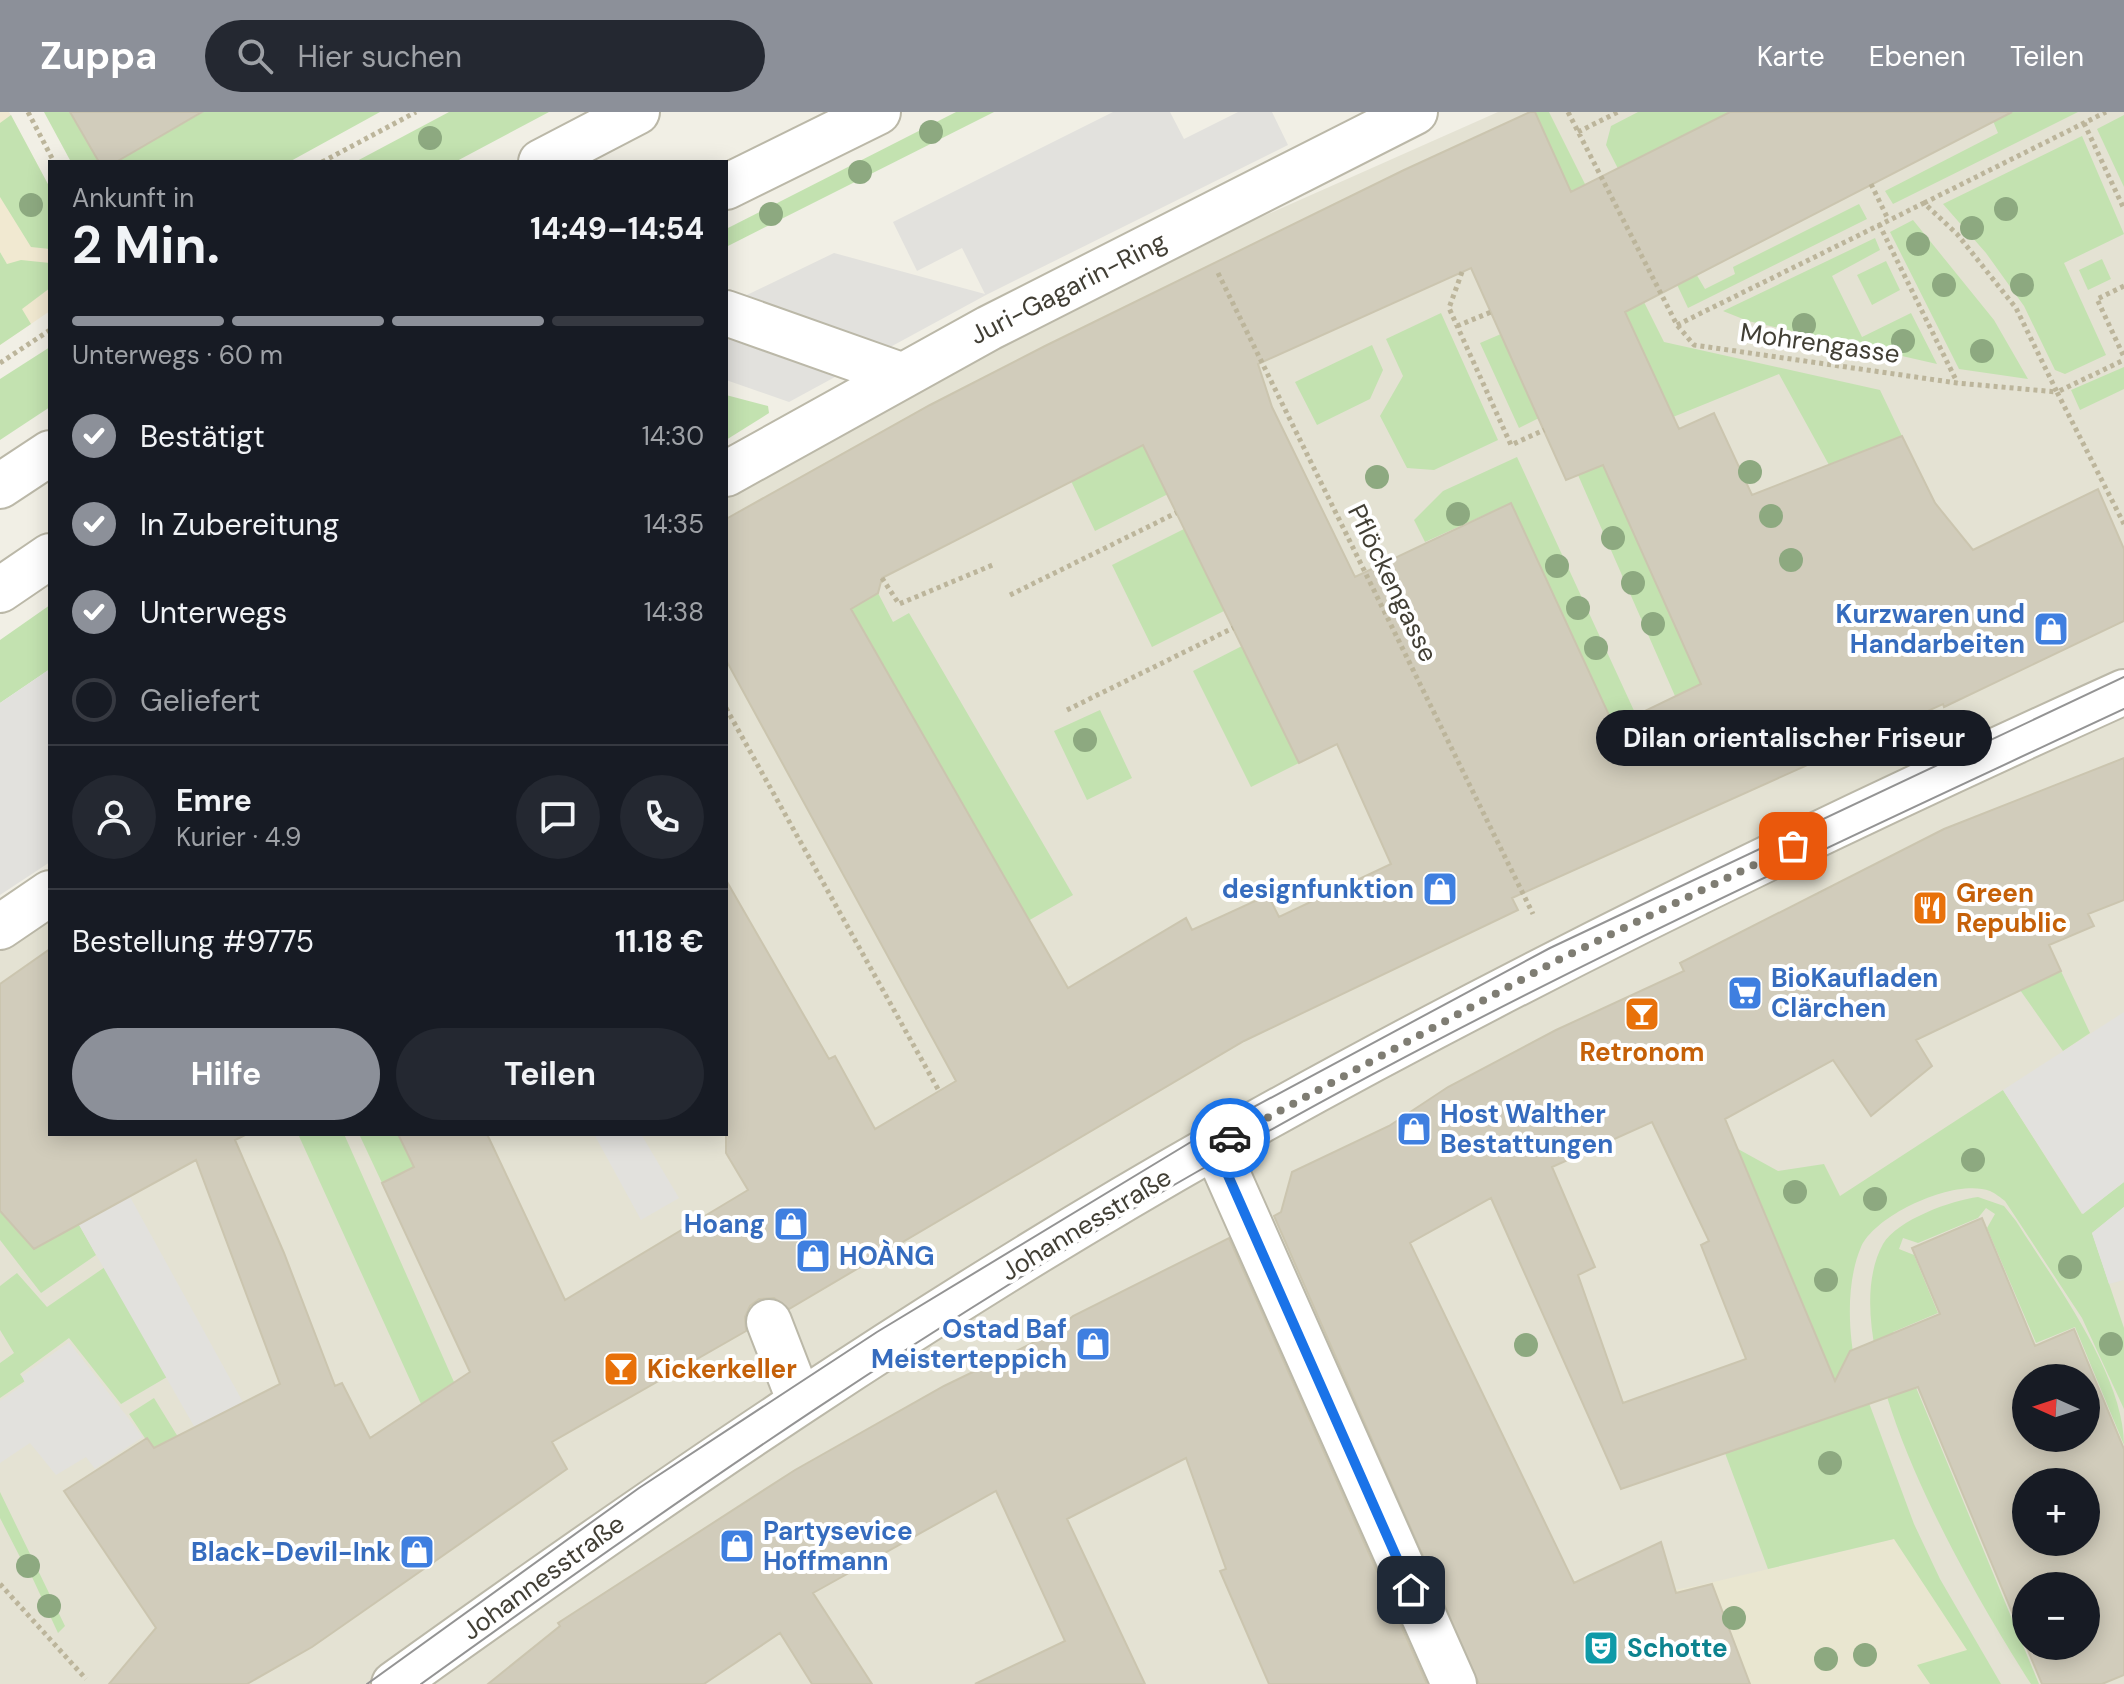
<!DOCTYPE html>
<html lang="de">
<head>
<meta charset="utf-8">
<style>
	:root { --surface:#171b24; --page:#242831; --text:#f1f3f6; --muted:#9ea1a6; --line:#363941; --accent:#8c9099 }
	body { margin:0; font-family:"DM Sans",sans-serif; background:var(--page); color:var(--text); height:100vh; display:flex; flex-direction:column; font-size:30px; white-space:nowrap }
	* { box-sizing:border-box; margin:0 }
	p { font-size:26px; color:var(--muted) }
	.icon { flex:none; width:44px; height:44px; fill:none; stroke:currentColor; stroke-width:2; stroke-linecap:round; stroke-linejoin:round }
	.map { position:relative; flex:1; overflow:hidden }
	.details { position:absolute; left:48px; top:48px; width:680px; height:976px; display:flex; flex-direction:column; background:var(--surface); border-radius:0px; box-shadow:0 4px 20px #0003 }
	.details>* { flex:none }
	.needle { width:52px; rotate:273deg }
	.fabs { position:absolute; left:2012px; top:1252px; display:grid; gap:16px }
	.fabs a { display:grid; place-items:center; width:88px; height:88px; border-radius:50%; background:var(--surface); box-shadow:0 4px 20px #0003; font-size:40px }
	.pin { position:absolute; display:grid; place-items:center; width:68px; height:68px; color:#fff; margin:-34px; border-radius:16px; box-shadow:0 4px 12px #0006 }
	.courier { position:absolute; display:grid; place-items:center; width:80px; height:80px; margin:-40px; border:6px solid #1a73e8; border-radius:50%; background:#fff; color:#222; box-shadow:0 2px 10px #0007 }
	.bubble { position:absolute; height:56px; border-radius:28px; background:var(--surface); box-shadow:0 4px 20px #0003; font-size:26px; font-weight:700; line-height:56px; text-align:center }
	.summary em { font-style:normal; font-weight:700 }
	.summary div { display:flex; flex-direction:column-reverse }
	.summary { display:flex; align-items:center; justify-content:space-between; height:136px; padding:0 24px }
	h1 { font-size:52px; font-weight:700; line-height:60px }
	.bar { display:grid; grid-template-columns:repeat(4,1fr); gap:12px 8px; align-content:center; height:96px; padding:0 24px }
	.bar i { height:10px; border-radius:6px; background:var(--line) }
	.bar .current { background:var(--accent) }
	.bar p { grid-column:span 4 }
	.line { display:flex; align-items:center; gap:20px; padding:0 24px; border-top:2px solid var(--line) }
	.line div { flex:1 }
	.round { display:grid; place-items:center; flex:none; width:84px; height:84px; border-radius:42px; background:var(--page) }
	ol { padding:0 24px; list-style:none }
	li { display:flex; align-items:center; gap:24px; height:88px }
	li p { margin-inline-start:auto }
	li .icon { padding:8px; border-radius:50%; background:var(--accent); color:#fff; stroke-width:4 }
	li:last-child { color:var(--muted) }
	li i { width:44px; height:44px; border:4px solid var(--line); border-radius:50% }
	.action { display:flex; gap:16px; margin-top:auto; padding:16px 24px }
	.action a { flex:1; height:92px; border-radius:48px; background:var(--accent); color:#fff; font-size:32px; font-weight:700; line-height:92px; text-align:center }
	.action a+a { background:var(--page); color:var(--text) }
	header { display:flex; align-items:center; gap:48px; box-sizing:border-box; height:112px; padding:0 40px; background:var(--accent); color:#fff }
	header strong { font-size:38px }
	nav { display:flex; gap:44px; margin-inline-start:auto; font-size:28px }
	.search { width:560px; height:72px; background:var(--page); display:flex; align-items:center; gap:20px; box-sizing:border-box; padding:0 28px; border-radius:44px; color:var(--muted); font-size:30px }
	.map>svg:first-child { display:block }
	.residential { fill:#e4e2d3; fill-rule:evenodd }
	.commercial { fill:#f1e9d1 }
	.education { fill:#e9e6d0 }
	.green { fill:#c3e2b0 }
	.parking { fill:#e2e1dd }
	.building { fill:#d1ccbb; stroke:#cbc5af; stroke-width:2; fill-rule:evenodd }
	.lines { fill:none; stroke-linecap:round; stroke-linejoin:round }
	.minor-casing { stroke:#bbb8a8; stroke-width:48 }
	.path { stroke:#bcb59b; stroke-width:5; stroke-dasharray:4 4; stroke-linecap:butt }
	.minor { stroke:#fff; stroke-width:44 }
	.tram { stroke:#949494; stroke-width:2 }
	.tree { fill:#8da980 }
	.done { stroke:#7f7d73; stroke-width:8; stroke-dasharray:0 14.4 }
	.route { stroke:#1a73e8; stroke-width:10 }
	.labels { text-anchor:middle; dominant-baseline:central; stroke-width:8; stroke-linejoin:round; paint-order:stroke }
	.street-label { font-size:26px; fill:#423f35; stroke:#fff }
	.shop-label { font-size:26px; font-weight:bold; fill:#366cbe; stroke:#fff; text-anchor:end }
	.food-label { font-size:26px; font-weight:bold; fill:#c56008; stroke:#fff; text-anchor:start }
	.culture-label { font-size:26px; font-weight:bold; fill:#0d838f; stroke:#fff; text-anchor:start }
</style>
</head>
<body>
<header>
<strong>Zuppa</strong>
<div class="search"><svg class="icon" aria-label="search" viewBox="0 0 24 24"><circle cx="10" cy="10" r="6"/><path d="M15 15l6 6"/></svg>Hier suchen</div>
<nav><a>Karte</a><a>Ebenen</a><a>Teilen</a></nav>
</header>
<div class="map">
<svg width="2124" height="1572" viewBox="0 0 2124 1572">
	<rect width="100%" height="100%" fill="#f1efe5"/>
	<path class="residential" d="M1498,0H2124V1572H0V837L50,805V1022H726V384L899,280L1221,123ZM2026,1266H2086V1326H2026ZM2026,1370H2086V1430H2026ZM2026,1474H2086V1534H2026Z"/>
	<path class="commercial" d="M0,0H9L50,76V199L0,233V156L7,152L0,140Z"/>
	<path class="education" d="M1894,1427L1991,1572H1499L1608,1490L1701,1473Z"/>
	<path class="green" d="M44,0H70L99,50H71Z
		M203,0H380L289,50H116Z
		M449,0H549L455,50H355Z
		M956,0H994L726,135V117Z
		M1535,0H1549L1664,230L1880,278L1902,324L1829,353L1779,262L1673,305Z
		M1638,0H1730L1635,48L1645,110L1606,33L1611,14Z
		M2012,0H2078L1893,92L1885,79L1998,21L1993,9Z
		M11,3L50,76V137L31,135L0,85V11Z
		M2124,3V75L2097,17Z
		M2082,24L2124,122L2064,151L2106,243L2065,262L2055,258L2024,194L1986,141L1943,92Z
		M1859,92L1867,107L1688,196L1672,162L1695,160L1705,177L1735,162L1733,155Z
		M1913,108L1994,208L2028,267L1959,257L1890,120Z
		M1875,126L1880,138L1832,164L1862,225L1911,201L1937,252L1748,209L1723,199Z
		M0,140L7,152L21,148L50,151V176L22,197L31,212L0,233Z
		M2102,147L2111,167L2088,178L2079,158Z
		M1886,149L1900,178L1872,193L1857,163Z
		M1441,201L1498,328L1434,358L1407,356L1380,304L1403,264L1386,227Z
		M1501,222L1539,306L1519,316L1480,231Z
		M1372,233L1383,258L1370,287L1317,313L1295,270Z
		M50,235V295L0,328V267Z
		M2124,255V277L2080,298L2071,278Z
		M726,283L768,294L769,301L726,328Z
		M1143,333L1168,382L1095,419L1071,369Z
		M1517,345L1636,603L1614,614L1511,391L1425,430L1414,408L1443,379Z
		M1602,351L1702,573L1675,584L1578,363Z
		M1184,417L1224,499L1152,535L1112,453Z
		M878,481L893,510L909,501L1073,783L1028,809L851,497Z
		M50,493V557L0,591V528Z
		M1242,534L1299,651L1251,675L1193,559Z
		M1100,598L1132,666L1087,688L1054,619Z
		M2061,859L2090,921L2063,939L2020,878Z
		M2003,978L2082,1102L2124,1070V1095L2092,1121L2124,1216V1297L2082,1206L2005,1089C2001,1086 1995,1081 1990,1079C1955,1066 1876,1102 1861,1135C1846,1170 1848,1220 1856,1256L1914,1412L1940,1467L2001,1572H1930L1917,1553L1967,1538L1894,1427L1768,1457L1725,1341L1848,1299L1738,1037L1778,1059L1824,1052L1840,1084Z
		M298,1022H344L454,1270L421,1292Z
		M359,1022H398L414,1055L382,1071Z
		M1978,1085L2004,1094L2016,1109C2054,1169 2124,1263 2124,1333L2075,1215L2036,1231L1987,1116L1995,1102L1986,1096L1978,1106L1918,1131L1903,1126L1899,1137L1914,1143L1938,1201L1893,1220L2039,1572H2031C1974,1483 1826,1236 1883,1132C1897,1108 1952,1088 1978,1085Z
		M0,1100L34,1137L78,1111L96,1143L41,1181L0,1128Z
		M105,1155L167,1265L121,1292L69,1226L20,1262L25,1269L0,1286V1251L14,1241L0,1218V1174L17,1161L47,1195Z
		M154,1286L223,1398L222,1443L129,1302Z
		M0,1380L65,1514L58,1521L32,1465L21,1459L20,1445L0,1406Z"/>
	<path class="parking" d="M1113,0H1170L1184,27L1238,0H1272L1288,33L986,183L789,290L726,268V193L834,141L985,182L962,136L917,159L893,110Z
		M50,557V750L0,783V591Z
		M2124,900V1070L2083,1102L2003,978Z
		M594,1022H641L679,1086L641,1108Z
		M129,1083L244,1292L195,1316L78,1111Z
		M2124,1095V1168L2109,1172L2092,1121Z
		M69,1230L143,1325L95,1357L86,1345L56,1363L30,1331L0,1351V1289L25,1271L22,1264Z"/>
	<path class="building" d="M70,0H202L116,50H99Z
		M1530,0H1535L1571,80L1730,0H2012L1625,200L1679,317L1714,301L1752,383L1902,324L1935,391L1973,438L2098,377L2124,437V509L1944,595L1943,592L1512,786L1518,798L1244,929L789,1197L774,1186L759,1187L750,1194L745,1205L746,1219L552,1330L567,1357L312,1535L247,1572H109L156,1516L64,1379L147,1326L154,1336L280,1272L196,1048L34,1137L0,1099V872L50,837V1022H247L235,1028L284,1141L335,1274L342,1271L370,1326L470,1260L382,1071L414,1055L398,1022H487L565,1188L748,1078L726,1041V768L829,947L835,944L875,1017L956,969L726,548V407L930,293L1045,234L1404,58ZM1471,156L1566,368L1603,353L1701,572L1614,614L1511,391L1355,465L1272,295L1258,252ZM1143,333L1299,651L1337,632L1391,752L1279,805L1268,783L1192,818L1186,806L1068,876L851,497L878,481L882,466Z
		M2124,646V788L2088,802L2094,814L2049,833L2061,859L1916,928L1932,954L1871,1004L1833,948L1725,1007L1835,1269L1850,1239L1940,1202L1912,1136L1982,1106L2035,1234L2074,1217L2124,1337V1563L2102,1572H2042L1918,1275L1621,1377L1491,1086L1410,1131L1574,1471L1661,1430L1676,1481L1712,1472L1750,1572H1479L1274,1104L1281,1100L1292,1060L1389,1014L1448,975L1556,918L1684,859L1680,851L1944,717ZM1652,1010L1709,1129L1701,1133L1746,1247L1623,1291L1578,1163L1595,1155L1552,1055ZM2026,1266H2086V1326H2026ZM2026,1370H2086V1430H2026ZM2026,1474H2086V1534H2026Z
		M1229,1126L1427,1572H1269L1220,1459L1226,1457L1186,1346L1067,1407L1145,1572H975L1065,1529L996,1379L813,1481L872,1572H812L780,1521L704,1572H488L560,1514L558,1511L795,1358L944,1274L1053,1221L1073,1204Z"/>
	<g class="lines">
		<defs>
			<path id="minor" d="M541,50L637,0
				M726,75L878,0
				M726,201L901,263
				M726,362L989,216L1415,0
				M0,374L50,341
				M0,478L50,444
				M0,815L50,781
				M1215,1034L1454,1572
				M769,1210L800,1290
				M394,1572C660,1381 931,1195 1217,1033C1511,867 1816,719 2124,580"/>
		</defs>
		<use href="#minor" class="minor-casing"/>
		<path class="path" d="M28,0L54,50
			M1568,0L1677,213L1694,233L1957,271L2057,280L2124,412
			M2084,11L2124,97
			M1578,20L1618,0
			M322,50L416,0
			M1871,72L1888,107
			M1924,91L2106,0
			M1879,112L1957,270
			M1462,160L1449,196L1511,333L1544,318
			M1218,161L1533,802
			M2124,174L2097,187L2124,245
			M1677,213L1924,91L1957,122L2016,196L2057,280L2124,248
			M1457,214L1491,200
			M0,251L50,218
			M882,466L899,492L995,452
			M1010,483L1176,401
			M726,596L939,979
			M1067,598L1233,516
			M0,1472L86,1567"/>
		<use href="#minor" class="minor"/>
		<path class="tram" d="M367,1572L639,1376L877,1220L1209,1019L1550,836L2124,565
			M421,1572C680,1385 943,1204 1221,1046C1513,879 1820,739 2124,597"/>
	</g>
	<g class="tree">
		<circle cx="931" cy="20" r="12"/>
		<circle cx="430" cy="26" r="12"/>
		<circle cx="860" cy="60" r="12"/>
		<circle cx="31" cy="93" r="12"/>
		<circle cx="2006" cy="97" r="12"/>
		<circle cx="771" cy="102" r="12"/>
		<circle cx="1972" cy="116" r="12"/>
		<circle cx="1918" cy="132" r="12"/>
		<circle cx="1944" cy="173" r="12"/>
		<circle cx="2022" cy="173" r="12"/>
		<circle cx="1804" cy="213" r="12"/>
		<circle cx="1903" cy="229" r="12"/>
		<circle cx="1982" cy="239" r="12"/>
		<circle cx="1750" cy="360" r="12"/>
		<circle cx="1377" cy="365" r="12"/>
		<circle cx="1458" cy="402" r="12"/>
		<circle cx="1771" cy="404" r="12"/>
		<circle cx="1613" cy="426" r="12"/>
		<circle cx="1791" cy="448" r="12"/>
		<circle cx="1557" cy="454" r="12"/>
		<circle cx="1633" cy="471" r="12"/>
		<circle cx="1578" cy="496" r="12"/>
		<circle cx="1653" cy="512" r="12"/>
		<circle cx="1596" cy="536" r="12"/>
		<circle cx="1085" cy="628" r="12"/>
		<circle cx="1973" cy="1048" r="12"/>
		<circle cx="1795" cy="1080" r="12"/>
		<circle cx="1875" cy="1087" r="12"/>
		<circle cx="2070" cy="1155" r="12"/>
		<circle cx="1826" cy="1168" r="12"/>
		<circle cx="2111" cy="1232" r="12"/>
		<circle cx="1526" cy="1233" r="12"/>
		<circle cx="1830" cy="1351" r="12"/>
		<circle cx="28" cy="1454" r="12"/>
		<circle cx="49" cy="1494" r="12"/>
		<circle cx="1734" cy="1506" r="12"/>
		<circle cx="1865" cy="1543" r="12"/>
		<circle cx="1826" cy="1547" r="12"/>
	</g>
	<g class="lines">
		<path class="done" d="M1230,1026L1556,849L1793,734"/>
		<path class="route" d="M1230,1026L1215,1034L1411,1478"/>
	</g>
	<defs>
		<symbol id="shop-square" viewBox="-11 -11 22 22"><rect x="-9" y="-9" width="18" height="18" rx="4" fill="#3f7fe0" stroke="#fff"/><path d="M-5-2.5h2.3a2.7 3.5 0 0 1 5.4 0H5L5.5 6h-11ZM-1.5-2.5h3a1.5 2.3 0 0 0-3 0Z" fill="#fff"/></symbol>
		<symbol id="restaurant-square" viewBox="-11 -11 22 22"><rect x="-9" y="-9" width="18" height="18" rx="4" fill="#e8710a" stroke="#fff"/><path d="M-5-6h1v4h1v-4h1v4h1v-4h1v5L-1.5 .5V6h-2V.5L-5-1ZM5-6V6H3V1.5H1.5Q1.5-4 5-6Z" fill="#fff"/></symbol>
		<symbol id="supermarket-square" viewBox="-11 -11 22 22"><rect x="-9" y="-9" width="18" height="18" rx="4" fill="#3f7fe0" stroke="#fff"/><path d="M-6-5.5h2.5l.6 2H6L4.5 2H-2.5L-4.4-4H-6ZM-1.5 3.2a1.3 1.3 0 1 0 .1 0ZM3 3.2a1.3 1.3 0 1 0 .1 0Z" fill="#fff"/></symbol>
		<symbol id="bar-square" viewBox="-11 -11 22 22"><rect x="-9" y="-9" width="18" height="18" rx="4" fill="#e8710a" stroke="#fff"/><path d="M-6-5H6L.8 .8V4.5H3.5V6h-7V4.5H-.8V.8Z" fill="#fff"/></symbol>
		<symbol id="theatre-square" viewBox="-11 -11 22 22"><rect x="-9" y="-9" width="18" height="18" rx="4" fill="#0f9aa8" stroke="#fff"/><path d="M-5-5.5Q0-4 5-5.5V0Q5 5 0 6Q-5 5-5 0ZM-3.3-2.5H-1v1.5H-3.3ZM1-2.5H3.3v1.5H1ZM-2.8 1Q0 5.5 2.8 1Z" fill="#fff"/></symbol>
	</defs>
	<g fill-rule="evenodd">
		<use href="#shop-square" x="2031" y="497" width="40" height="40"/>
		<use href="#shop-square" x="1420" y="757" width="40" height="40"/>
		<use href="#restaurant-square" x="1910" y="776" width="40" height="40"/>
		<use href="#supermarket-square" x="1725" y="861" width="40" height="40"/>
		<use href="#bar-square" x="1622" y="882" width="40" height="40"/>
		<use href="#shop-square" x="1394" y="997" width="40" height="40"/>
		<use href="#shop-square" x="771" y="1092" width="40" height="40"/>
		<use href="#shop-square" x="793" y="1124" width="40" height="40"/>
		<use href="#shop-square" x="1073" y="1212" width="40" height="40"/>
		<use href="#bar-square" x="601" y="1237" width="40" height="40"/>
		<use href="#shop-square" x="717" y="1414" width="40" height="40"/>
		<use href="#shop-square" x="397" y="1420" width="40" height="40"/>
		<use href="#theatre-square" x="1581" y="1516" width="40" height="40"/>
	</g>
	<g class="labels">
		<g class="street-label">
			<text transform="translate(1068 176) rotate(-27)">Juri-Gagarin-Ring</text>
			<text transform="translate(1820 231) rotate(8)">Mohrengasse</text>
			<text transform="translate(1393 471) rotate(64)">Pflöckengasse</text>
			<text transform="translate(1086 1112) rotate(-31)">Johannesstraße</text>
			<text transform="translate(543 1465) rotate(-36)">Johannesstraße</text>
		</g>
		<g class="shop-label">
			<text x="2025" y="502">Kurzwaren und<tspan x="2025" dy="30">Handarbeiten</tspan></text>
			<text x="1414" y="777">designfunktion</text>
			<text x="1771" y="866" text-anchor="start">BioKaufladen<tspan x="1771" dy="30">Clärchen</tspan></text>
			<text x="1440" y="1002" text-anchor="start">Host Walther<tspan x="1440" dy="30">Bestattungen</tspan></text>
			<text x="765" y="1112">Hoang</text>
			<text x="839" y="1144" text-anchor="start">HOÀNG</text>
			<text x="1067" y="1217">Ostad Baf<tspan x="1067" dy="30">Meisterteppich</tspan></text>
			<text x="763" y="1419" text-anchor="start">Partysevice<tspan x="763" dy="30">Hoffmann</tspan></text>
			<text x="391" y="1440">Black-Devil-Ink</text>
		</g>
		<g class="food-label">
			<text x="1956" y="781">Green<tspan x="1956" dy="30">Republic</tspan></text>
			<text x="1642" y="940" text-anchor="middle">Retronom</text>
			<text x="647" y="1257">Kickerkeller</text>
		</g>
		<g class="culture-label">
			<text x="1627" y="1536">Schotte</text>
		</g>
	</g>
</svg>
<div class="fabs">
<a><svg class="needle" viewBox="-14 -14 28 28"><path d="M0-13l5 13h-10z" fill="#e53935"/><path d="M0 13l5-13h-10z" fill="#9ea1a6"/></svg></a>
<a>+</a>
<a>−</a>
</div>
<div class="pin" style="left:1793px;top:734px;background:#ea580c"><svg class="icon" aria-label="bag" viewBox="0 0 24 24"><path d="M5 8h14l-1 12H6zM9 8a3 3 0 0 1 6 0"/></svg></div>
<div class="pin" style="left:1411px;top:1478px;background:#1f2937"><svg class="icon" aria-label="home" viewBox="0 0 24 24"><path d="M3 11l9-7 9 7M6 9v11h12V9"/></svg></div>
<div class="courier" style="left:1230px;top:1026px"><svg class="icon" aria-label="car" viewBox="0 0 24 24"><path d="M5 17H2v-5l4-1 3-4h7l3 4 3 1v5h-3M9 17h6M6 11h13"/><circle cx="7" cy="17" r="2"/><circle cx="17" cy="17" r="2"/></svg></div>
<div class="bubble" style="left:1596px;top:598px;width:396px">Dilan orientalischer Friseur</div>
<section class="details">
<div class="summary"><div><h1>2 Min.</h1><p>Ankunft in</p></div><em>14:49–14:54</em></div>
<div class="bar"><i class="current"></i><i class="current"></i><i class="current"></i><i></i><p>Unterwegs · 60 m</p></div>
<ol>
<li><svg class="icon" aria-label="check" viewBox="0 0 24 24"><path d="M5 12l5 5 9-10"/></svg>Bestätigt<p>14:30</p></li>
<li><svg class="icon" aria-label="check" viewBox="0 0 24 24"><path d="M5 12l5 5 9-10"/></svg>In Zubereitung<p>14:35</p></li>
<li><svg class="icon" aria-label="check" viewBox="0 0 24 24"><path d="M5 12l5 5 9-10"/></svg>Unterwegs<p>14:38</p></li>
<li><i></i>Geliefert</li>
</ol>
<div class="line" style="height:144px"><a class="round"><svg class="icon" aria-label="person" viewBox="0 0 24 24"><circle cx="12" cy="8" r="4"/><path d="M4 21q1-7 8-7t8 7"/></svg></a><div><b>Emre</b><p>Kurier · 4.9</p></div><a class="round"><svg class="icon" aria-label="chat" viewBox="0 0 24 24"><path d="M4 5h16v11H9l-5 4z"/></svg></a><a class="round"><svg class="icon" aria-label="phone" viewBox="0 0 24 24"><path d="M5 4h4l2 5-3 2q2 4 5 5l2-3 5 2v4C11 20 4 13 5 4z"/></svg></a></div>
<div class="line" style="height:104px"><div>Bestellung #9775</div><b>11.18 €</b></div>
<div class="action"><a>Hilfe</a><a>Teilen</a></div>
</section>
</div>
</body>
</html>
